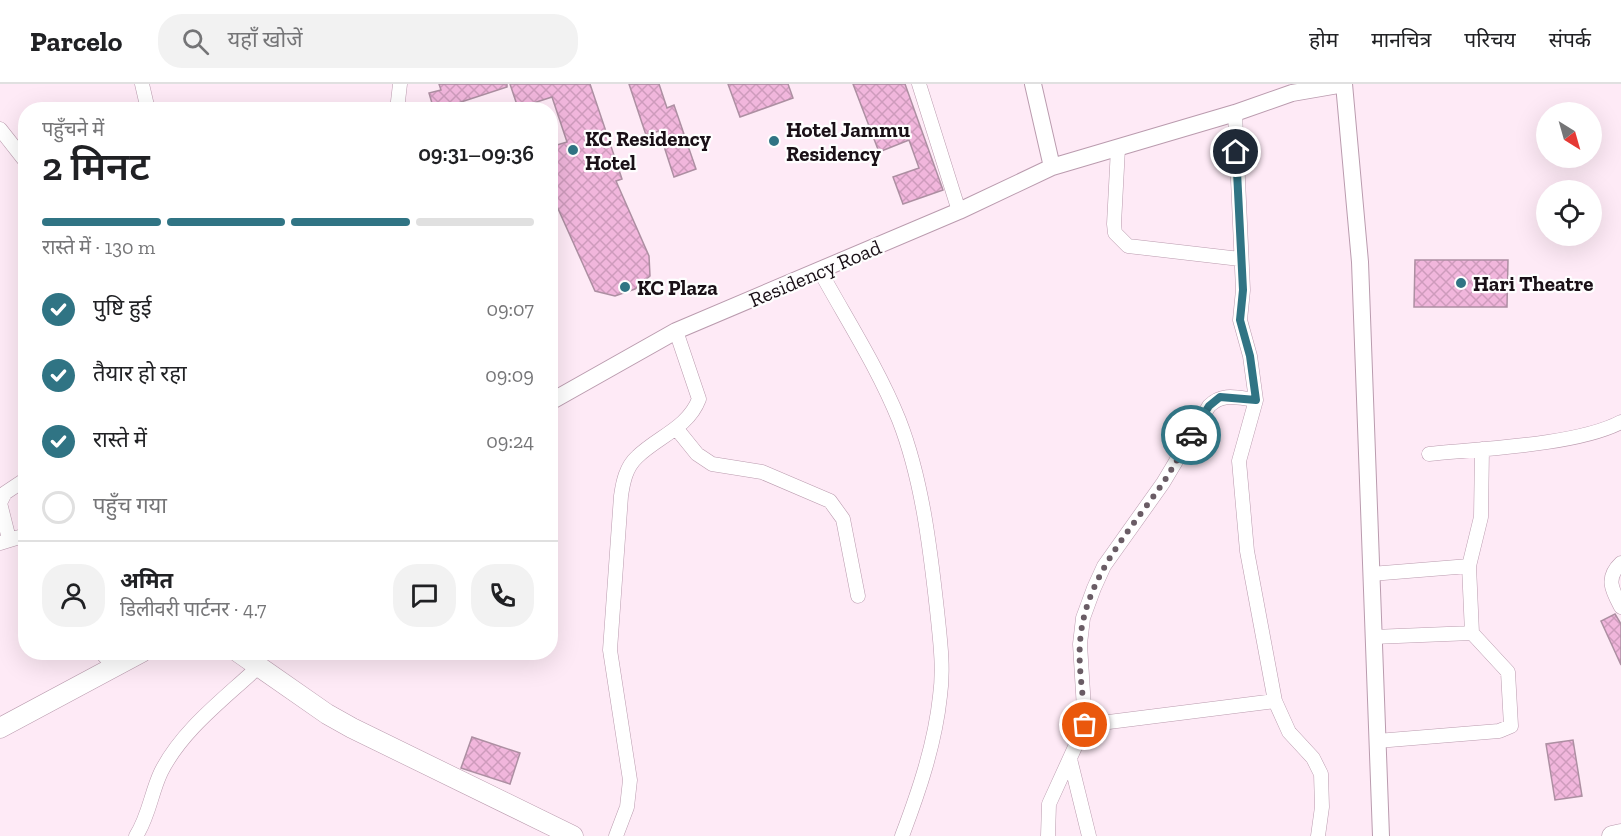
<!DOCTYPE html>
<html lang="hi">
<head>
<meta charset="utf-8">
<style>
	:root { --surface:#fff; --page:#f2f2f2; --text:#202124; --muted:#757577; --line:#e0e0e0; --accent:#307484 }
	body { margin:0; font-family:"Zilla Slab","Noto Sans Devanagari",serif; background:var(--page); color:var(--text); height:100vh; display:flex; flex-direction:column; font-size:22px; white-space:nowrap }
	* { box-sizing:border-box; margin:0 }
	p { font-size:20px; color:var(--muted) }
	.icon { flex:none; width:33px; height:33px; fill:none; stroke:currentColor; stroke-width:2; stroke-linecap:round; stroke-linejoin:round }
	.map { position:relative; flex:1; overflow:hidden }
	.side { position:absolute; left:18px; top:18px; width:540px; height:558px; display:flex; flex-direction:column; background:var(--surface); border-radius:24px; box-shadow:0 6px 24px #0002 }
	.side>* { flex:none }
	.needle { width:39px; rotate:143deg }
	.controls { position:absolute; left:1536px; top:18px; display:grid; gap:12px }
	.controls a { display:grid; place-items:center; width:66px; height:66px; border-radius:50%; background:var(--surface); box-shadow:0 6px 24px #0002; font-size:30px }
	.pin { position:absolute; display:grid; place-items:center; width:51px; height:51px; color:#fff; margin:-26px; border:3px solid #fff; border-radius:50%; box-shadow:0 2px 6px #0007 }
	.courier { position:absolute; display:grid; place-items:center; width:60px; height:60px; margin:-30px; border:4px solid #307484; border-radius:50%; background:#fff; color:#222; box-shadow:0 2px 8px #0007 }
	.overview em { font-style:normal; font-weight:600 }
	.overview div { display:flex; flex-direction:column-reverse }
	.overview { display:flex; align-items:center; justify-content:space-between; height:102px; padding:0 24px }
	h1 { font-size:39px; font-weight:600; line-height:45px }
	.bar { display:grid; grid-template-columns:repeat(4,1fr); gap:9px 6px; align-content:center; height:72px; padding:0 24px }
	.bar i { height:8px; border-radius:4px; background:var(--line) }
	.bar .active { background:var(--accent) }
	.bar p { grid-column:span 4 }
	.line { display:flex; align-items:center; gap:15px; padding:0 24px; border-top:2px solid var(--line) }
	.line div { flex:1 }
	.round { display:grid; place-items:center; flex:none; width:63px; height:63px; border-radius:24px; background:var(--page) }
	ol { padding:0 24px; list-style:none }
	li { display:flex; align-items:center; gap:18px; height:66px }
	li p { margin-inline-start:auto }
	li .icon { padding:6px; border-radius:50%; background:var(--accent); color:#fff; stroke-width:4 }
	li:last-child { color:var(--muted) }
	li i { width:33px; height:33px; border:3px solid var(--line); border-radius:50% }
	header { display:flex; align-items:center; gap:36px; box-sizing:border-box; height:84px; padding:0 30px; background:var(--surface); border-bottom:2px solid var(--line) }
	header strong { font-size:28px }
	nav { display:flex; gap:33px; margin-inline-start:auto; font-size:21px }
	.search { width:420px; height:54px; background:var(--page); display:flex; align-items:center; gap:15px; box-sizing:border-box; padding:0 21px; border-radius:24px; color:var(--muted); font-size:22px }
	.map>svg:first-child { display:block }
	.building { fill:url(#building-cross-hatch); stroke:#ad8fa2; stroke-width:1.5 }
	.lines { fill:none; stroke-linecap:round; stroke-linejoin:round }
	.minor-casing { stroke:#ba9bae; stroke-width:15 }
	.tertiary-casing { stroke:#ba9bae; stroke-width:18 }
	.secondary-casing { stroke:#ba9bae; stroke-width:21 }
	.minor { stroke:#fff; stroke-width:14 }
	.tertiary { stroke:#fff; stroke-width:16 }
	.secondary { stroke:#fff; stroke-width:20 }
	.done { stroke:#6a5c65; stroke-width:6; stroke-dasharray:0 10.8 }
	.route { stroke:#307484; stroke-width:8 }
	.poi-dot { fill:#307484; stroke:#fefefe; stroke-width:2 }
	.labels { text-anchor:middle; dominant-baseline:central; stroke-width:4.5; stroke-linejoin:round; paint-order:stroke }
	.poi-label { font-size:21px; font-weight:bold; fill:#1a1017; stroke:#fefefe; text-anchor:start }
	.street-label { font-size:21px; fill:#1a1017; stroke:#fefefe }
</style>
</head>
<body>
<header>
<strong>Parcelo</strong>
<div class="search"><svg class="icon" aria-label="search" viewBox="0 0 24 24"><circle cx="10" cy="10" r="6"/><path d="M15 15l6 6"/></svg>यहाँ खोजें</div>
<nav><a>होम</a><a>मानचित्र</a><a>परिचय</a><a>संपर्क</a></nav>
</header>
<div class="map">
<svg width="1621" height="752" viewBox="0 0 1621 752">
	<defs>
		<pattern id="building-cross-hatch" width="8" height="8" patternUnits="userSpaceOnUse" patternTransform="scale(1.5)"><rect width="8" height="8" fill="#f1b6dc"/><path d="M0 0l8 8M0 8l8-8" fill="none" stroke="#ce9bbc"/></pattern>
	</defs>
	<rect width="100%" height="100%" fill="#feeaf6"/>
	<path class="building" d="M439,0H507V3L458,19L461,26H434L429,9L441,6Z
		M510,0H590L622,95L616,97L649,172L650,192L635,205L615,212L595,207L555,118L550,120V63L567,58L552,13L518,24Z
		M629,0H659L667,24L674,21L696,85L674,93L659,47L646,51Z
		M728,0H788L793,14L740,33Z
		M853,0H905L943,106L903,120L893,93L919,84L909,56L879,68Z
		M1415,176H1508L1507,223H1414Z
		M1615,530L1621,540V581L1601,537Z
		M472,653L520,669L510,700L461,684Z
		M1573,656L1582,712L1555,716L1546,660Z"/>
	<g class="lines">
		<defs>
			<path id="minor" d="M142,0L148,26
				M919,0L959,127
				M397,26L400,0
				M1235,29L1243,206L1240,236L1250,272L1256,316L1239,377L1247,467L1275,617L1289,648L1313,674L1321,690L1322,723L1318,752
				M0,45L26,78
				M1118,64L1114,140L1115,149L1128,162L1240,175
				M820,187C847,236 878,284 899,336C922,395 930,463 937,526C940,555 944,584 940,612C935,660 919,707 902,752
				M676,344L697,370L712,380L762,388L830,417L843,435L858,512
				M1429,370C1479,365 1578,361 1621,338
				M9,455L0,419L5,409L26,395
				M0,459L26,451
				M1621,479C1605,494 1612,506 1621,523
				M1371,490L1469,482
				M1373,553L1472,549
				M101,568L114,583
				M1085,641L1275,617
				M1377,657L1499,647L1511,642L1508,588L1472,549L1469,482L1481,433L1482,365
				M1070,675L1089,752
				M136,752C149,732 151,709 161,688C182,646 224,615 257,584
				M616,752L627,723L630,696L610,566L621,412C623,398 626,383 637,373C657,353 688,344 699,315L676,247
				M1048,752L1049,720L1085,641L1080,560L1083,534L1094,504L1104,482L1163,399L1209,322C1223,308 1238,314 1256,316"/>
			<path id="tertiary" d="M1033,0L1052,83
				M1344,0L1360,178L1381,752
				M550,318L676,247L959,127L1052,83L1235,29L1292,9L1344,0"/>
			<path id="secondary" d="M238,568L327,630L352,644L573,752
				M0,644L142,568
				M1612,752L1621,750"/>
		</defs>
		<use href="#minor" class="minor-casing"/>
		<use href="#tertiary" class="tertiary-casing"/>
		<use href="#secondary" class="secondary-casing"/>
		<use href="#minor" class="minor"/>
		<use href="#tertiary" class="tertiary"/>
		<use href="#secondary" class="secondary"/>
	</g>
	<g class="lines">
		<path class="done" d="M1085,641C1084,614 1078,585 1080,559C1084,495 1129,448 1163,399C1173,384 1182,367 1191,351"/>
		<path class="route" d="M1191,351L1209,322L1220,313L1256,316L1250,272L1240,236L1243,206L1236,68"/>
	</g>
	<g class="poi-dot">
		<circle cx="774" cy="57" r="6"/>
		<circle cx="573" cy="66" r="6"/>
		<circle cx="1461" cy="199" r="6"/>
		<circle cx="625" cy="203" r="6"/>
	</g>
	<g class="labels">
		<g class="poi-label">
			<text x="786" y="45">Hotel Jammu<tspan x="786" dy="24">Residency</tspan></text>
			<text x="585" y="54">KC Residency<tspan x="585" dy="24">Hotel</tspan></text>
			<text x="1473" y="199">Hari Theatre</text>
			<text x="637" y="203">KC Plaza</text>
		</g>
		<g class="street-label">
			<text transform="translate(815 189) rotate(-23)">Residency Road</text>
		</g>
	</g>
</svg>
<div class="controls">
<a><svg class="needle" viewBox="-14 -14 28 28"><path d="M0-13l5 13h-10z" fill="#e53935"/><path d="M0 13l5-13h-10z" fill="#757577"/></svg></a>
<a><svg class="icon" aria-label="locate" viewBox="0 0 24 24"><circle cx="12" cy="12" r="6"/><path d="M12 2v4M12 18v4M2 12h4M18 12h4"/></svg></a>
</div>
<div class="pin" style="left:1085px;top:641px;background:#ea580c"><svg class="icon" aria-label="bag" viewBox="0 0 24 24"><path d="M5 8h14l-1 12H6zM9 8a3 3 0 0 1 6 0"/></svg></div>
<div class="pin" style="left:1236px;top:68px;background:#1f2937"><svg class="icon" aria-label="home" viewBox="0 0 24 24"><path d="M3 11l9-7 9 7M6 9v11h12V9"/></svg></div>
<div class="courier" style="left:1191px;top:351px"><svg class="icon" aria-label="car" viewBox="0 0 24 24"><path d="M5 17H2v-5l4-1 3-4h7l3 4 3 1v5h-3M9 17h6M6 11h13"/><circle cx="7" cy="17" r="2"/><circle cx="17" cy="17" r="2"/></svg></div>
<section class="side">
<div class="overview"><div><h1>2 मिनट</h1><p>पहुँचने में</p></div><em>09:31–09:36</em></div>
<div class="bar"><i class="active"></i><i class="active"></i><i class="active"></i><i></i><p>रास्ते में · 130 m</p></div>
<ol>
<li><svg class="icon" aria-label="check" viewBox="0 0 24 24"><path d="M5 12l5 5 9-10"/></svg>पुष्टि हुई<p>09:07</p></li>
<li><svg class="icon" aria-label="check" viewBox="0 0 24 24"><path d="M5 12l5 5 9-10"/></svg>तैयार हो रहा<p>09:09</p></li>
<li><svg class="icon" aria-label="check" viewBox="0 0 24 24"><path d="M5 12l5 5 9-10"/></svg>रास्ते में<p>09:24</p></li>
<li><i></i>पहुँच गया</li>
</ol>
<div class="line" style="height:108px"><a class="round"><svg class="icon" aria-label="person" viewBox="0 0 24 24"><circle cx="12" cy="8" r="4"/><path d="M4 21q1-7 8-7t8 7"/></svg></a><div><b>अमित</b><p>डिलीवरी पार्टनर · 4.7</p></div><a class="round"><svg class="icon" aria-label="chat" viewBox="0 0 24 24"><path d="M4 5h16v11H9l-5 4z"/></svg></a><a class="round"><svg class="icon" aria-label="phone" viewBox="0 0 24 24"><path d="M5 4h4l2 5-3 2q2 4 5 5l2-3 5 2v4C11 20 4 13 5 4z"/></svg></a></div>
</section>
</div>
</body>
</html>
